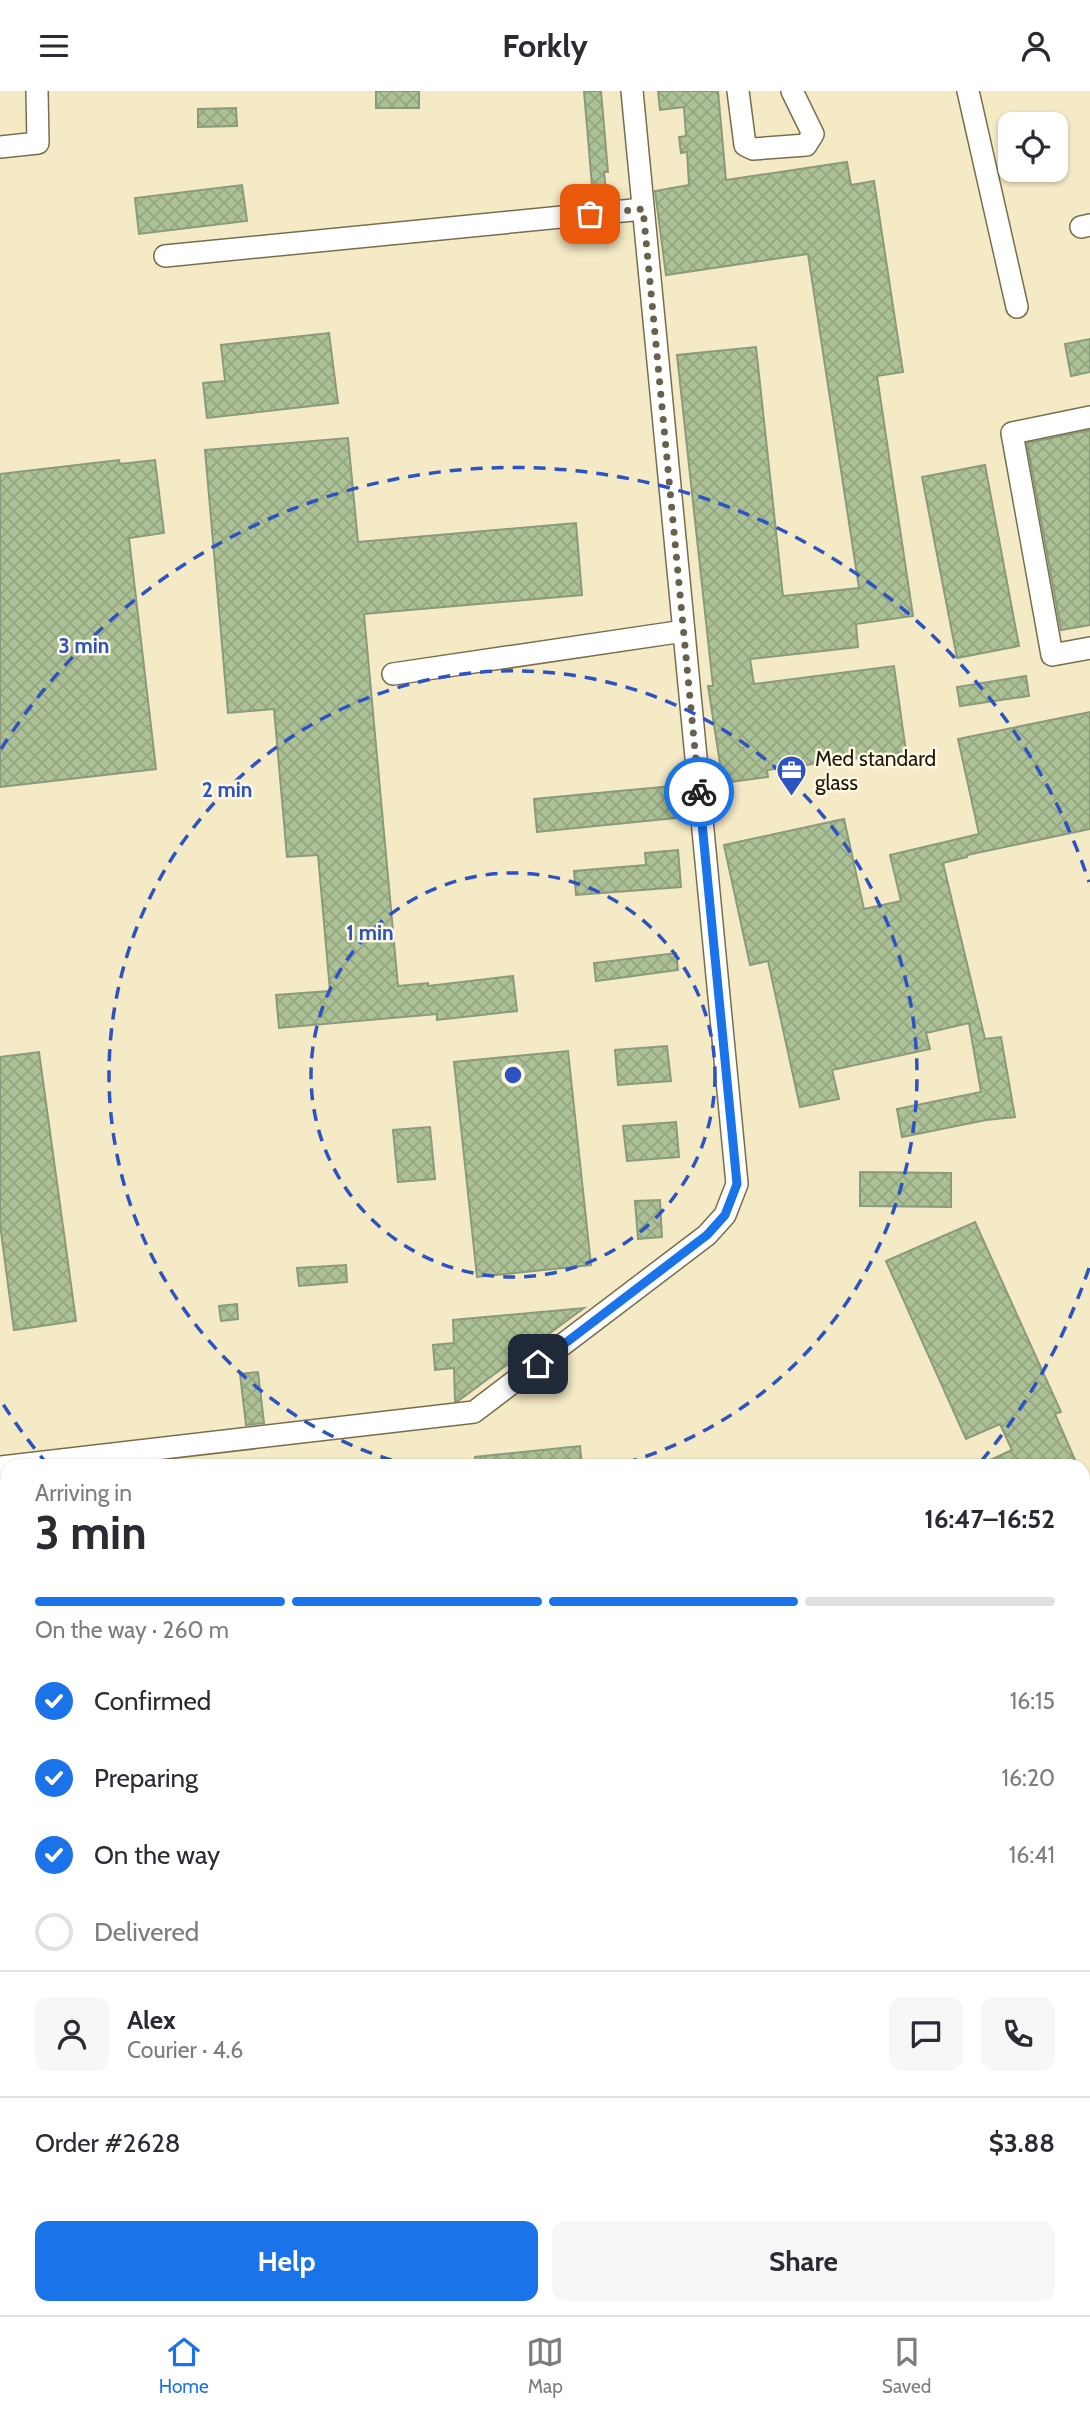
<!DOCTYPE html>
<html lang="en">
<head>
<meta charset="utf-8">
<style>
	:root { --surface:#fff; --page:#f7f7f7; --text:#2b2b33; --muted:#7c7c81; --line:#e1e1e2; --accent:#1a73e8 }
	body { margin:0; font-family:Cabin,sans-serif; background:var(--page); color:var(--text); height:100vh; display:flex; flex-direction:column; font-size:26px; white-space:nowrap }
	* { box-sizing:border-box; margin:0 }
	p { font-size:23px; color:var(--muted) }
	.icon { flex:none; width:38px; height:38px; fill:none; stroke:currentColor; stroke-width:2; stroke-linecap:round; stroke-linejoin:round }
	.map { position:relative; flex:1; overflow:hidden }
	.details { position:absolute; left:0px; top:1368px; width:1090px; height:856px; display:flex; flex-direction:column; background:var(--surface); border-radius:21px 21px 0 0; box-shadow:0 2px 5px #0004 }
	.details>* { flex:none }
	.tools { position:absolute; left:998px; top:21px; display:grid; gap:14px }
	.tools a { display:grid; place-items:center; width:70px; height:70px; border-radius:14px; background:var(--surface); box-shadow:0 2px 5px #0004; font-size:35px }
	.pin { position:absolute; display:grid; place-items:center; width:60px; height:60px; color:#fff; margin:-30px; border-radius:14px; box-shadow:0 4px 10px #0006 }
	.courier { position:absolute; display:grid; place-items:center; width:70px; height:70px; margin:-35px; border:5px solid #1a73e8; border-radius:50%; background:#fff; color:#222; box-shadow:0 2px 9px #0007 }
	.head em { font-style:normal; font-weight:800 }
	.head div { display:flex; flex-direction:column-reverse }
	.head { display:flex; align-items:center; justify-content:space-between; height:119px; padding:0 35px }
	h1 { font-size:46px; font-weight:800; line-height:52px }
	.bar { display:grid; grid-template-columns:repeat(4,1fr); gap:10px 7px; align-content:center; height:84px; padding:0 35px }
	.bar i { height:9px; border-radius:5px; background:var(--line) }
	.bar .selected { background:var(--accent) }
	.bar p { grid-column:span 4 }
	.line { display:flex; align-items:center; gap:18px; padding:0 35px; border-top:2px solid var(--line) }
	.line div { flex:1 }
	.round { display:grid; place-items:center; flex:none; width:74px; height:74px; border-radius:14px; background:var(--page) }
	ol { padding:0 35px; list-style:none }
	li { display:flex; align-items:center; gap:21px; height:77px }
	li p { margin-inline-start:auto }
	li .icon { padding:7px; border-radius:50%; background:var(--accent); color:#fff; stroke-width:4 }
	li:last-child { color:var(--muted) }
	li i { width:38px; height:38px; border:4px solid var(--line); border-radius:50% }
	.button { display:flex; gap:14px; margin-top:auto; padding:14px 35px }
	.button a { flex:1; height:80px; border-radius:14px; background:var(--accent); color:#fff; font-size:28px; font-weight:800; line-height:80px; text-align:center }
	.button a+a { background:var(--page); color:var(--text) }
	header { display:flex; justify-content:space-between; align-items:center; height:91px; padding:0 35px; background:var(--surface); font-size:32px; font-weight:800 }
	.tab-bar { display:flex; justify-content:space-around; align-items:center; height:98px; border-top:2px solid var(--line); background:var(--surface); font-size:19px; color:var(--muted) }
	.tab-bar a { display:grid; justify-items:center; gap:4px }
	.tab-bar .selected { color:var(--accent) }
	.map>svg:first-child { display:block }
	.grass { fill:url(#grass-dots) }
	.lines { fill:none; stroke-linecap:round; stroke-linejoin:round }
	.stream { stroke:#80b098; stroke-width:5 }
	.building { fill:url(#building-cross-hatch); stroke:#8b9a7a; stroke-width:2 }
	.minor-casing { stroke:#786e4e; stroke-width:24 }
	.minor { stroke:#fff; stroke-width:21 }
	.done { stroke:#68624c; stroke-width:7; stroke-dasharray:0 12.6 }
	.route { stroke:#1a73e8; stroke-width:9 }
	.ring { fill:none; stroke:#2d53c2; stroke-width:3.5; stroke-dasharray:12 9 }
	.labels { text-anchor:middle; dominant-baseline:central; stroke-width:5; stroke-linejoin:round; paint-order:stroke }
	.poi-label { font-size:21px; fill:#1c180b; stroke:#fef7e2; text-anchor:start }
	.centre { fill:#2d53c2; stroke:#fef7e2; stroke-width:3.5 }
	.ring-label { font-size:21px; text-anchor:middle; font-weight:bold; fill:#2d53c2; stroke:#fef7e2; stroke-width:5; stroke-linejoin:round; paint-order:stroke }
</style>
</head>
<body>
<header><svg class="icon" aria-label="menu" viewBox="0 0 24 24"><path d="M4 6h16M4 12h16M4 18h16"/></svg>Forkly<svg class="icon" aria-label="person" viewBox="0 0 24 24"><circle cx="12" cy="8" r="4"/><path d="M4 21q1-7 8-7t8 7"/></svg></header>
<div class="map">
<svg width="1090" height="2224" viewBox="0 0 1090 2224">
	<defs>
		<pattern id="grass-dots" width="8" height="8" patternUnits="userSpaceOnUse" patternTransform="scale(1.75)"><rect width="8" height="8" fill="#ddaba6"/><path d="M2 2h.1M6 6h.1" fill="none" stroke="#bd928e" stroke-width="1.8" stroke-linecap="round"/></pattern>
		<pattern id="building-cross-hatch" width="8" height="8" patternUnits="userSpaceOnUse" patternTransform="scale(1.75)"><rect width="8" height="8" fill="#adc196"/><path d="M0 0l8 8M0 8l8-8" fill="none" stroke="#94a580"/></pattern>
	</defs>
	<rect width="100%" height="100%" fill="#f5eac6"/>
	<path class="grass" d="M1090,2043V2224H552L572,2217H1083V2044Z"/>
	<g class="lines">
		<path class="stream" d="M1083,1483L1090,1480
			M0,1955L7,1952"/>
	</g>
	<path class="building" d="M376,0H419V17H376Z
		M584,0H601L608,81H604L607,108L581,111L579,96L592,95Z
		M658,0H718L726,89L847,71L851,94L874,90L903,281L877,285L913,525L856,533L858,556L750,568L754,593L894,575L906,661L767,679L768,686L723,692L708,595H713L677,264L756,256L783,505L859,497L808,163L666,184L655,100L689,94L687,61L681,62L679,46L686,45L684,16L660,19Z
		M236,17L237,35L198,36V18Z
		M242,94L247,130L139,143L135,107Z
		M329,242L338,312L207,327L203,292L225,290L221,254Z
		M1090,248V281L1071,285L1065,253Z
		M1090,339V534L1061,539L1027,352Z
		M348,347L358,451L576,432L582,504L364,523L398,895L428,892V895L513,885L517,920L437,929V923L279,937L276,904L330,900L318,764L287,766L274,618L228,622L205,359Z
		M119,369L120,373L155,369L164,442L129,447L156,678L0,696V383Z
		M985,374L1019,555L957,567L922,386Z
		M1026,585L1029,605L960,615L957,596Z
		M1090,621V738L967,764V766L943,772L985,948L1001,946L1015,1026L986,1029L902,1046L897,1018L981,1001L969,932L926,942L930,958L832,979L839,1008L800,1016L768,870L750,874L724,754L844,728L864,818L901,810L890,764L979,743L958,648Z
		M672,695L675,727L537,741L534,708Z
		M678,759L681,796L576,804L574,780L646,774L645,762Z
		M676,862L678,879L596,890L594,872Z
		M667,955L671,990L618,994L615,959Z
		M568,960L591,1174L477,1186L454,971Z
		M39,961L76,1230L14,1239L0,1133V966Z
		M676,1031L679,1066L627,1070L623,1035Z
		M430,1036L435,1088L398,1091L393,1039Z
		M860,1081L951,1082V1116L860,1115Z
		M660,1109L662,1146L638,1148L635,1110Z
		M975,1131L1061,1321L1055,1323L1078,1376H975L1012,1359L1000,1333L966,1348L886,1170Z
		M346,1174L347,1191L299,1195L297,1177Z
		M237,1213L238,1228L221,1230L219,1215Z
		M584,1217L458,1310H455L454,1277L435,1279L433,1254L454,1252L453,1229Z
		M258,1281L264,1332L246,1334L240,1283Z
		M580,1355L582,1376H476L475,1366Z"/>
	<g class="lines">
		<defs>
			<path id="minor" d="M738,0L745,54L753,58L806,54L813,43L792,0
				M968,0L1017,216
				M0,56L38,52L37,0
				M1081,136L1090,134
				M165,165L643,118
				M1090,326L1012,342L1052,564L1090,557
				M393,583L684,540
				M0,1376L474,1321L707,1144L725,1124L737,1093L632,0
				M0,1984L7,1981
				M1083,2022L1090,2020
				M0,2132L7,2130
				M214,2217L217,2224
				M291,2224L311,2217"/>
		</defs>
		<use href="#minor" class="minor-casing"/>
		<use href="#minor" class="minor"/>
	</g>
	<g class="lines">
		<path class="done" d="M590,123L643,118L699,701"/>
		<path class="route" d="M538,1273L707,1144L725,1124L737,1093L699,701"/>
	</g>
	<g class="ring">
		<circle cx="513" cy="984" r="202"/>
		<path d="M412 1375A404 404 0 1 1 614 1375"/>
		<path d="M1089 1177A607 607 0 0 1 978 1374M48 1374A607 607 0 0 1 1 1310M1 658A607 607 0 0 1 1089 791"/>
	</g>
	<defs>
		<symbol id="office-pin" viewBox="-11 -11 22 30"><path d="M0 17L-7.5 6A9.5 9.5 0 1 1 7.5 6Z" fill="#2d53c2" stroke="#fef7e2"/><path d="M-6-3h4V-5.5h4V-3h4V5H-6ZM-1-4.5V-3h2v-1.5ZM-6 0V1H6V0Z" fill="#fff"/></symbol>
	</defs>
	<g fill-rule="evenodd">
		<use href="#office-pin" x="774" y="662" width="35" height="47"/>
	</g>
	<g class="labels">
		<g class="poi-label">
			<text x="815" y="667">Med standard<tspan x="815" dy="24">glass</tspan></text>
		</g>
	</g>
	<circle cx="513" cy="984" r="10" class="centre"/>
	<g class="ring-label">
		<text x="84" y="562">3 min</text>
		<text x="227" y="706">2 min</text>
		<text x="370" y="849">1 min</text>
	</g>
</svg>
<div class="tools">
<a><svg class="icon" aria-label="locate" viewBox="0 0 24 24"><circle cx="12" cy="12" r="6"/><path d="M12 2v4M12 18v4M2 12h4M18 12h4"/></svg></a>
</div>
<div class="pin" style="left:590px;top:123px;background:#ea580c"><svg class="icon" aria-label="bag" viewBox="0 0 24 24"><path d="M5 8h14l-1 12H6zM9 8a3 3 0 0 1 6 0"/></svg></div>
<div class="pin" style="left:538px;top:1273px;background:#1f2937"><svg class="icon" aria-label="home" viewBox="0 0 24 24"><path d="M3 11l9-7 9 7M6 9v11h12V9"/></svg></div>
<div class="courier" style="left:699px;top:701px"><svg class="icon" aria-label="bike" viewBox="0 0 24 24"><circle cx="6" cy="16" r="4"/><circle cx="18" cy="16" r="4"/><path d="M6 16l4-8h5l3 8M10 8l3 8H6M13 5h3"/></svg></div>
<section class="details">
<div class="head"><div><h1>3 min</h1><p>Arriving in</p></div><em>16:47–16:52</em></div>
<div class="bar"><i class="selected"></i><i class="selected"></i><i class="selected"></i><i></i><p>On the way · 260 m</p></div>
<ol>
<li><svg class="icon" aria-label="check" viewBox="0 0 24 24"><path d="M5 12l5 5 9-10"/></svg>Confirmed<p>16:15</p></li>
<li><svg class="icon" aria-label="check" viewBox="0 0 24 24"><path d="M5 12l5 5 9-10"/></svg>Preparing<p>16:20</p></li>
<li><svg class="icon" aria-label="check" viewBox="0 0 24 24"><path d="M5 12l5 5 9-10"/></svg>On the way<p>16:41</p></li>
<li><i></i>Delivered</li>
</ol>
<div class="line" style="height:126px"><a class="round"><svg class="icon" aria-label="person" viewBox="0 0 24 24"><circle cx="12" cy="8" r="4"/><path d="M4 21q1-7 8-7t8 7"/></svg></a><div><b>Alex</b><p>Courier · 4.6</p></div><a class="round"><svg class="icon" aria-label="chat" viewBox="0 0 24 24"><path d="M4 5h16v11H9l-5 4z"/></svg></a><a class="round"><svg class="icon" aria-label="phone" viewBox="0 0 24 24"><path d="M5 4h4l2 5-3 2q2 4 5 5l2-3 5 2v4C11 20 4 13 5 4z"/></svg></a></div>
<div class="line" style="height:91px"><div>Order #2628</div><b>$3.88</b></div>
<div class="button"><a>Help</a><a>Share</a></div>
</section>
</div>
<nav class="tab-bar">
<a class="selected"><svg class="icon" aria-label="home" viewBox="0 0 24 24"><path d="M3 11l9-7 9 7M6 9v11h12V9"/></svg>Home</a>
<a><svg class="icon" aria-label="map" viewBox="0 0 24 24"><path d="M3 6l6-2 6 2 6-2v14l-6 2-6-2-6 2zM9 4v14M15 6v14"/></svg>Map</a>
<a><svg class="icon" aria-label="saved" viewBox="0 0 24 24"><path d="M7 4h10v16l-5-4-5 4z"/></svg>Saved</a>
</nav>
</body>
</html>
